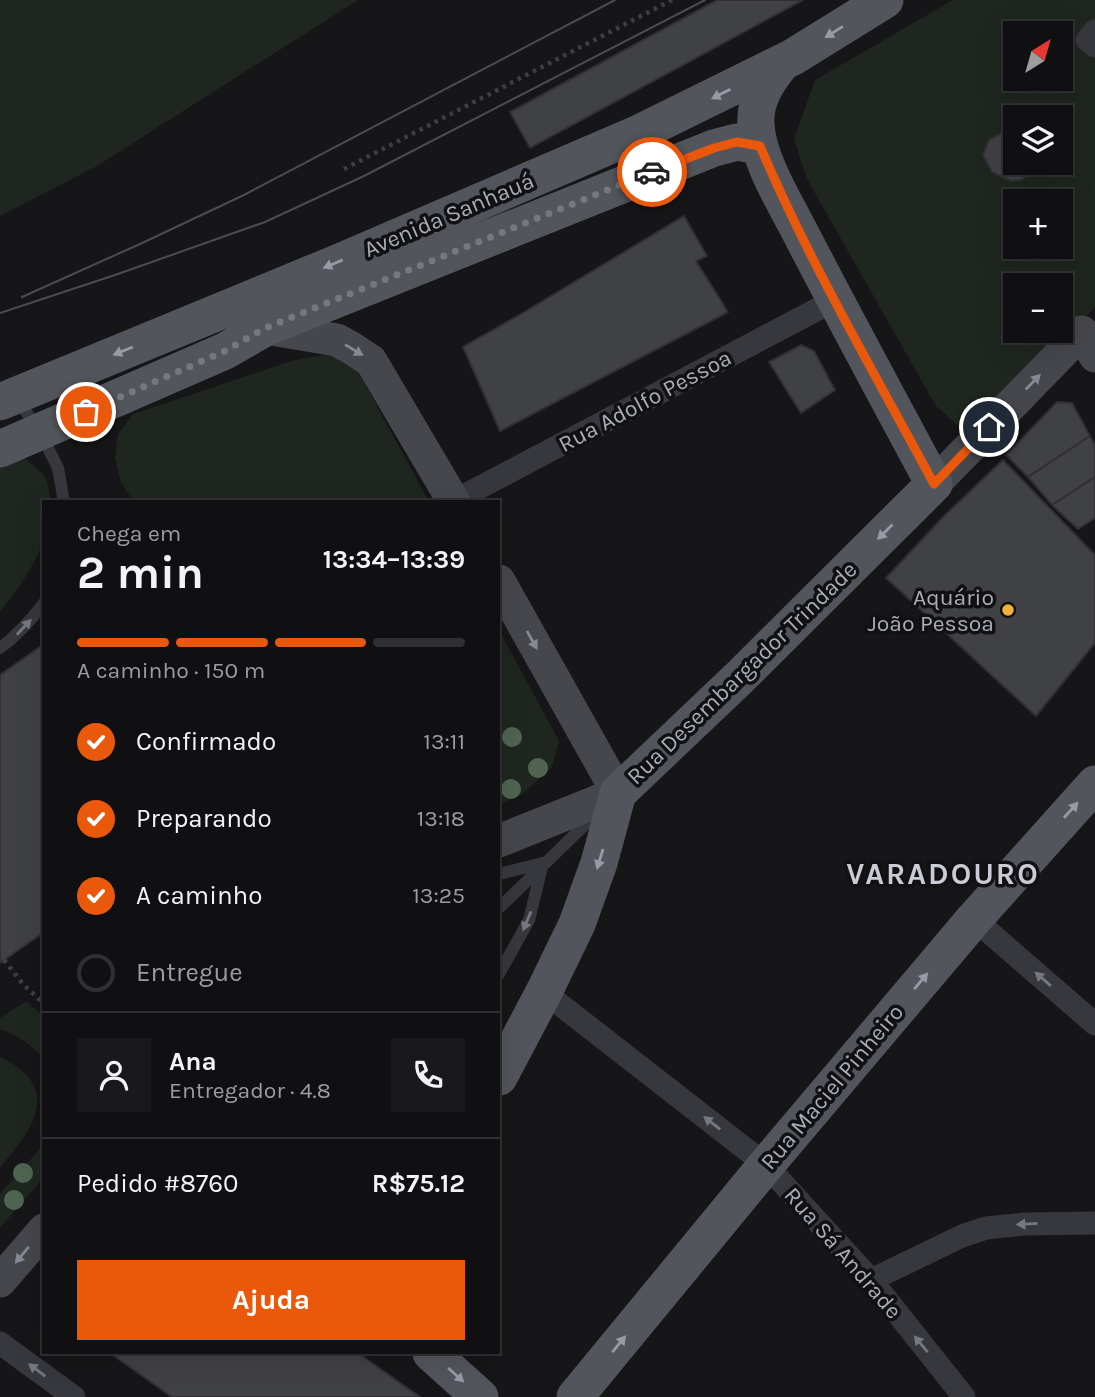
<!DOCTYPE html>
<html lang="pt">
<head>
<meta charset="utf-8">
<style>
	:root { --surface:#101012; --page:#19191b; --text:#f1f3f6; --muted:#9c9d9f; --line:#303032; --accent:#ea580c }
	body { margin:0; font-family:Karla,sans-serif; background:var(--page); color:var(--text); height:100vh; display:flex; flex-direction:column; font-size:26px; white-space:nowrap }
	* { box-sizing:border-box; margin:0 }
	p { font-size:23px; color:var(--muted) }
	.icon { flex:none; width:38px; height:38px; fill:none; stroke:currentColor; stroke-width:2; stroke-linecap:round; stroke-linejoin:round }
	.map { position:relative; flex:1; overflow:hidden }
	.details { position:absolute; left:42px; top:500px; width:458px; height:854px; display:flex; flex-direction:column; background:var(--surface); border-radius:0px; box-shadow:0 7px 28px #0002,0 0 0 2px var(--line) }
	.details>* { flex:none }
	.needle { width:46px; rotate:37deg }
	.fabs { position:absolute; left:1003px; top:21px; display:grid; gap:14px }
	.fabs a { display:grid; place-items:center; width:70px; height:70px; border-radius:0px; background:var(--surface); box-shadow:0 7px 28px #0002,0 0 0 2px var(--line); font-size:35px }
	.pin { position:absolute; display:grid; place-items:center; width:60px; height:60px; color:#fff; margin:-30px; border:4px solid #fff; border-radius:50%; box-shadow:0 2px 7px #0007 }
	.courier { position:absolute; display:grid; place-items:center; width:70px; height:70px; margin:-35px; border:5px solid #ea580c; border-radius:50%; background:#fff; color:#222; box-shadow:0 2px 9px #0007 }
	.head em { font-style:normal; font-weight:700 }
	.head div { display:flex; flex-direction:column-reverse }
	.head { display:flex; align-items:center; justify-content:space-between; height:119px; padding:0 35px }
	h1 { font-size:46px; font-weight:700; line-height:52px }
	.bar { display:grid; grid-template-columns:repeat(4,1fr); gap:10px 7px; align-content:center; height:84px; padding:0 35px }
	.bar i { height:9px; border-radius:5px; background:var(--line) }
	.bar .selected { background:var(--accent) }
	.bar p { grid-column:span 4 }
	.line { display:flex; align-items:center; gap:18px; padding:0 35px; border-top:2px solid var(--line) }
	.line div { flex:1 }
	.round { display:grid; place-items:center; flex:none; width:74px; height:74px; border-radius:0px; background:var(--page) }
	ol { padding:0 35px; list-style:none }
	li { display:flex; align-items:center; gap:21px; height:77px }
	li p { margin-inline-start:auto }
	li .icon { padding:7px; border-radius:50%; background:var(--accent); color:#fff; stroke-width:4 }
	li:last-child { color:var(--muted) }
	li i { width:38px; height:38px; border:4px solid var(--line); border-radius:50% }
	.action { display:flex; gap:14px; margin-top:auto; padding:14px 35px }
	.action a { flex:1; height:80px; border-radius:0px; background:var(--accent); color:#fff; font-size:28px; font-weight:700; line-height:80px; text-align:center }
	.map>svg:first-child { display:block }
	.green { fill:#1e261f; fill-rule:evenodd }
	.building { fill:#404145; stroke:#303034; stroke-width:2 }
	.lines { fill:none; stroke-linecap:round; stroke-linejoin:round }
	.path { stroke:#3d3f44; stroke-width:4.5; stroke-dasharray:3.5 5; stroke-linecap:butt }
	.lane { stroke:#37383d; stroke-width:12 }
	.street { stroke:#37383d; stroke-width:23 }
	.secondary { stroke:#45474d; stroke-width:33 }
	.primary { stroke:#53555c; stroke-width:37 }
	.tram { stroke:#4a4c52; stroke-width:2 }
	.tree { fill:#506452 }
	.oneway { fill:#979ba6 }
	.oneway2 { fill:#858993 }
	.oneway3 { fill:#757881 }
	.done { stroke:#757880; stroke-width:7; stroke-dasharray:0 12.6 }
	.route { stroke:#ea580c; stroke-width:9 }
	.poi-dot { fill:#f2b134; stroke:#111113; stroke-width:2.5 }
	.labels { text-anchor:middle; dominant-baseline:central; stroke-width:7; stroke-linejoin:round; paint-order:stroke }
	.street-label { font-size:23px; fill:#a8adb8; stroke:#111113 }
	.poi-label { font-size:23px; fill:#a8adb8; stroke:#111113; text-anchor:end }
	.district-label { font-size:30px; font-weight:bold; letter-spacing:2px; fill:#c9ccd4; stroke:#111113 }
</style>
</head>
<body>
<div class="map">
<svg width="1095" height="1397" viewBox="0 0 1095 1397">
	<rect width="100%" height="100%" fill="#161618"/>
	<path class="green" d="M0,0H358L97,166L0,216Z
		M953,0H1095V307L981,421L957,425L936,406L807,179L794,139L815,80ZM1015,33H1060V79H1015ZM1015,117H1060V163H1015ZM1015,201H1060V247H1015ZM1015,285H1060V331H1015Z
		M329,354L353,362L429,502H134L121,483L115,458L118,434L133,414L291,361Z
		M23,457C43,473 49,475 50,502H44C44,513 45,525 44,535C41,558 15,594 0,611V466Z
		M499,630L559,741L552,767L522,794L499,805Z
		M26,1001L44,1017V1059C31,1045 18,1035 0,1029V1018Z
		M0,1057C63,1087 34,1129 0,1167Z
		M44,1144V1177L0,1228V1194Z"/>
	<path class="building" d="M717,0H803L530,148L510,112Z
		M1007,130L1015,133V163H1034L1029,174L1021,180L1011,181L992,172L983,155L989,140Z
		M684,216L707,256L696,261L728,312L500,431L463,347L521,314Z
		M801,345L814,351L835,390L801,413L769,362Z
		M1057,402L1072,403L1090,436L1028,477L1006,455Z
		M1090,436L1095,445V477L1052,505L1028,477Z
		M1003,460L1095,555V643L1036,716L886,578L943,517Z
		M1095,477V518L1078,529L1052,505Z
		M44,644V932L0,963V675Z
		M110,1353H358L420,1397H172Z"/>
	<g class="lines">
		<path class="path" d="M344,169L672,0
			M4,960L23,984L44,1004"/>
		<path class="lane" d="M17,399L40,432L58,468L64,502
			M0,648C18,635 31,620 44,603
			M499,874L543,863
			M499,908L595,815
			M499,974L529,920L543,863"/>
		<path class="street" d="M1095,31L1087,40L1095,46
			M454,501L835,300
			M974,919L1095,1024
			M544,992L766,1165L871,1280L964,1397
			M871,1280L962,1236L986,1228L1025,1224L1095,1223
			M0,1343L74,1397"/>
		<path class="secondary" d="M265,328L337,340L353,349L371,361L454,502
			M934,484L1082,332L1095,356
			M499,581L618,793L499,841
			M0,1281L44,1230"/>
		<path class="primary" d="M0,402L337,263L637,134L793,57L885,0
			M0,449L225,351L265,328L714,148L737,142L759,146
			M499,1077L544,992L577,924L599,863L618,793L739,678L934,484C890,402 846,321 803,238C787,206 758,161 756,125C754,101 767,81 782,63
			M431,1353L480,1397
			M575,1397L766,1165L974,919L1095,784"/>
		<path class="tram" d="M22,297L140,244L244,195L615,0
			M0,313L115,275L265,222L364,176L705,0"/>
	</g>
	<g class="tree">
		<circle cx="512" cy="737" r="10"/>
		<circle cx="538" cy="768" r="10"/>
		<circle cx="511" cy="789" r="10"/>
		<circle cx="23" cy="1173" r="10"/>
		<circle cx="14" cy="1200" r="10"/>
	</g>
	<defs><path id="oneway-solid" d="M-6-.8H1V-3.2L6.5 0L1 3.2V.8H-6Z" transform="scale(1.75)"/></defs>
	<g class="oneway">
		<use href="#oneway-solid" transform="translate(834 32) rotate(148)"/>
		<use href="#oneway-solid" transform="translate(721 94) rotate(153)"/>
		<use href="#oneway-solid" transform="translate(333 264) rotate(157)"/>
		<use href="#oneway-solid" transform="translate(123 351) rotate(158)"/>
		<use href="#oneway-solid" transform="translate(885 532) rotate(135)"/>
		<use href="#oneway-solid" transform="translate(1071 810) rotate(-48)"/>
		<use href="#oneway-solid" transform="translate(600 859) rotate(107)"/>
		<use href="#oneway-solid" transform="translate(921 981) rotate(-50)"/>
		<use href="#oneway-solid" transform="translate(619 1344) rotate(-51)"/>
		<use href="#oneway-solid" transform="translate(456 1375) rotate(42)"/>
	</g>
	<g class="oneway2">
		<use href="#oneway-solid" transform="translate(354 350) rotate(31)"/>
		<use href="#oneway-solid" transform="translate(1033 382) rotate(-46)"/>
		<use href="#oneway-solid" transform="translate(532 640) rotate(61)"/>
		<use href="#oneway-solid" transform="translate(22 1255) rotate(130)"/>
	</g>
	<g class="oneway3">
		<use href="#oneway-solid" transform="translate(24 627) rotate(-47)"/>
		<use href="#oneway-solid" transform="translate(527 921) rotate(113)"/>
		<use href="#oneway-solid" transform="translate(1043 979) rotate(-139)"/>
		<use href="#oneway-solid" transform="translate(712 1123) rotate(-142)"/>
		<use href="#oneway-solid" transform="translate(1027 1224) rotate(177)"/>
		<use href="#oneway-solid" transform="translate(921 1344) rotate(-129)"/>
		<use href="#oneway-solid" transform="translate(37 1370) rotate(-143)"/>
	</g>
	<g class="lines">
		<path class="done" d="M86,412L225,351L265,328L652,172"/>
		<path class="route" d="M652,172L714,148L737,142L760,146C809,262 874,372 934,484L989,427"/>
	</g>
	<circle class="poi-dot" cx="1008" cy="610" r="7"/>
	<g class="labels">
		<g class="street-label">
			<text transform="translate(449 215) rotate(-23)">Avenida Sanhauá</text>
			<text transform="translate(645 401) rotate(-28)">Rua Adolfo Pessoa</text>
			<text transform="translate(742 673) rotate(-44)">Rua Desembargador Trindade</text>
			<text transform="translate(832 1087) rotate(-50)">Rua Maciel Pinheiro</text>
			<text transform="translate(843 1253) rotate(49)">Rua Sá Andrade</text>
		</g>
		<g class="poi-label">
			<text x="994" y="597">Aquário<tspan x="994" dy="26">João Pessoa</tspan></text>
		</g>
		<g class="district-label">
			<text x="943" y="874">VARADOURO</text>
		</g>
	</g>
</svg>
<div class="fabs">
<a><svg class="needle" viewBox="-14 -14 28 28"><path d="M0-13l5 13h-10z" fill="#e53935"/><path d="M0 13l5-13h-10z" fill="#9c9d9f"/></svg></a>
<a><svg class="icon" aria-label="layers" viewBox="0 0 24 24"><path d="M12 4l9 5-9 5-9-5zM3 14l9 5 9-5"/></svg></a>
<a>+</a>
<a>−</a>
</div>
<div class="pin" style="left:86px;top:412px;background:#ea580c"><svg class="icon" aria-label="bag" viewBox="0 0 24 24"><path d="M5 8h14l-1 12H6zM9 8a3 3 0 0 1 6 0"/></svg></div>
<div class="pin" style="left:989px;top:427px;background:#1f2937"><svg class="icon" aria-label="home" viewBox="0 0 24 24"><path d="M3 11l9-7 9 7M6 9v11h12V9"/></svg></div>
<div class="courier" style="left:652px;top:172px"><svg class="icon" aria-label="car" viewBox="0 0 24 24"><path d="M5 17H2v-5l4-1 3-4h7l3 4 3 1v5h-3M9 17h6M6 11h13"/><circle cx="7" cy="17" r="2"/><circle cx="17" cy="17" r="2"/></svg></div>
<section class="details">
<div class="head"><div><h1>2 min</h1><p>Chega em</p></div><em>13:34–13:39</em></div>
<div class="bar"><i class="selected"></i><i class="selected"></i><i class="selected"></i><i></i><p>A caminho · 150 m</p></div>
<ol>
<li><svg class="icon" aria-label="check" viewBox="0 0 24 24"><path d="M5 12l5 5 9-10"/></svg>Confirmado<p>13:11</p></li>
<li><svg class="icon" aria-label="check" viewBox="0 0 24 24"><path d="M5 12l5 5 9-10"/></svg>Preparando<p>13:18</p></li>
<li><svg class="icon" aria-label="check" viewBox="0 0 24 24"><path d="M5 12l5 5 9-10"/></svg>A caminho<p>13:25</p></li>
<li><i></i>Entregue</li>
</ol>
<div class="line" style="height:126px"><a class="round"><svg class="icon" aria-label="person" viewBox="0 0 24 24"><circle cx="12" cy="8" r="4"/><path d="M4 21q1-7 8-7t8 7"/></svg></a><div><b>Ana</b><p>Entregador · 4.8</p></div><a class="round"><svg class="icon" aria-label="phone" viewBox="0 0 24 24"><path d="M5 4h4l2 5-3 2q2 4 5 5l2-3 5 2v4C11 20 4 13 5 4z"/></svg></a></div>
<div class="line" style="height:91px"><div>Pedido #8760</div><b>R$75.12</b></div>
<div class="action"><a>Ajuda</a></div>
</section>
</div>
</body>
</html>
